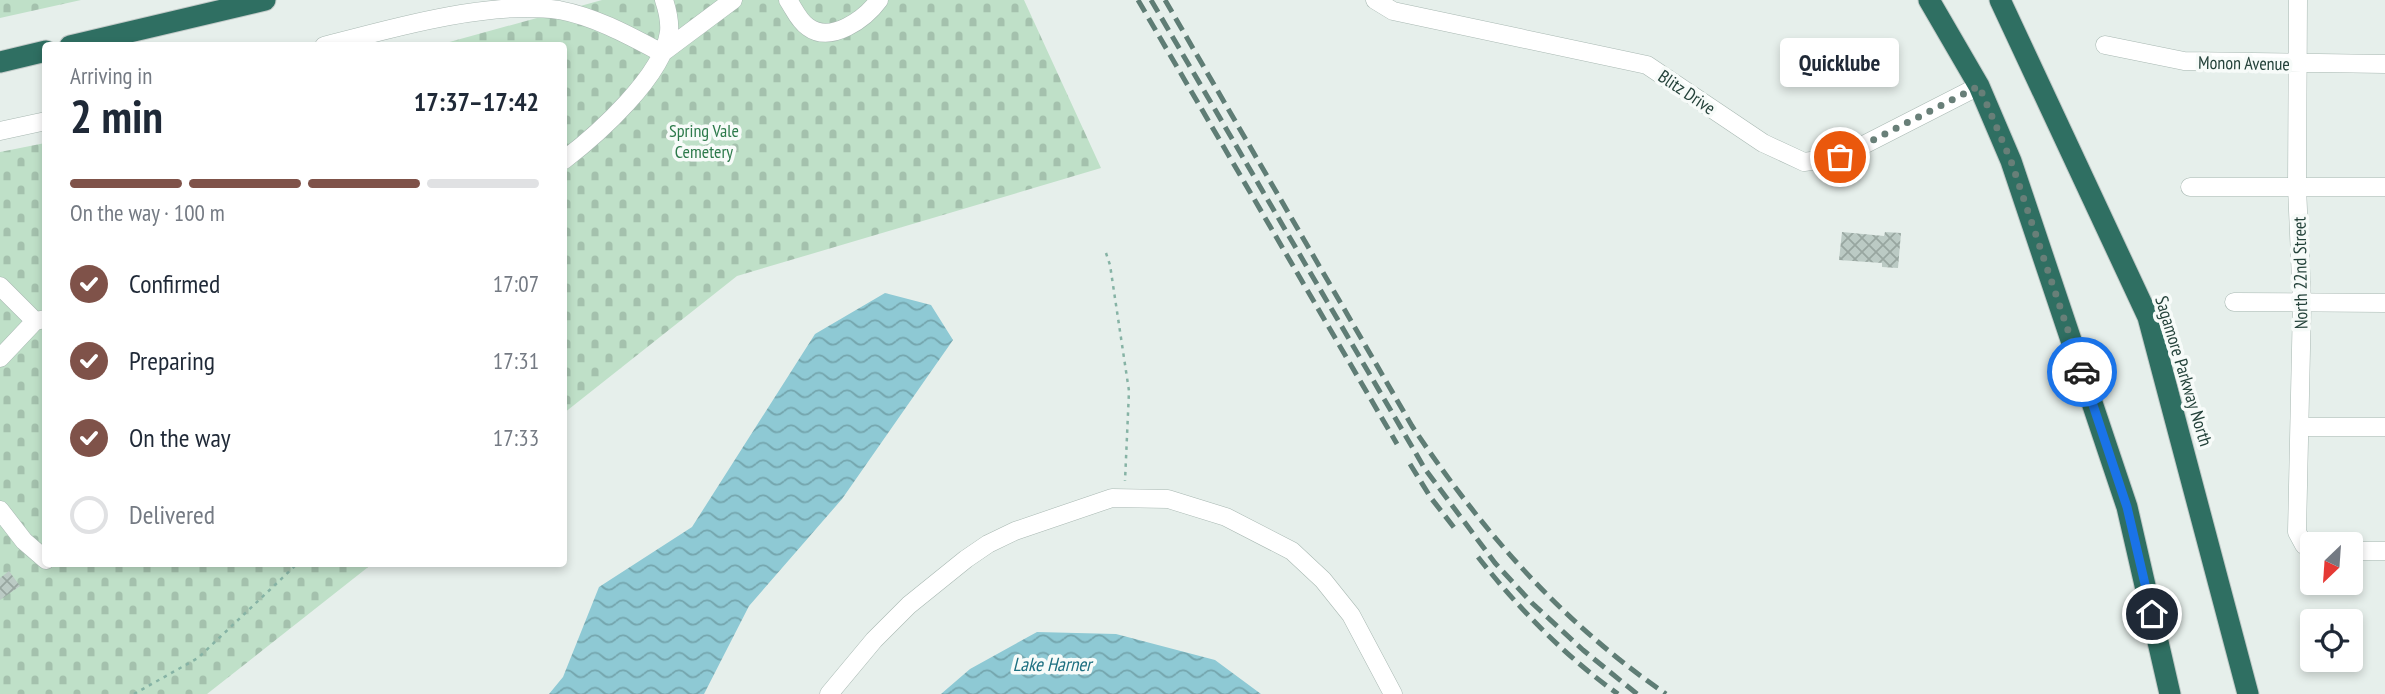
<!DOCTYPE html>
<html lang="en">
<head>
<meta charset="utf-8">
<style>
	:root { --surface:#fff; --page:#f6f6f7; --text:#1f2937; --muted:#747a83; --line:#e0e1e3; --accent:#7f5249 }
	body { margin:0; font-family:"PT Sans Narrow",sans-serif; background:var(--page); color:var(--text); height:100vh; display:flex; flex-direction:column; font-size:26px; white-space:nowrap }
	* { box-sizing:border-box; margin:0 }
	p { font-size:23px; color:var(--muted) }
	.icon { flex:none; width:38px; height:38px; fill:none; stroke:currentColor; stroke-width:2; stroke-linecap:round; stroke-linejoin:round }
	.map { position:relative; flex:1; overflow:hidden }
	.side { position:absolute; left:42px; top:42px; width:525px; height:525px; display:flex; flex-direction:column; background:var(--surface); border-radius:7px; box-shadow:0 4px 10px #0003 }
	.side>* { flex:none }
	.needle { width:46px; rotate:205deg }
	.buttons { position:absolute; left:2300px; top:532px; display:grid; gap:14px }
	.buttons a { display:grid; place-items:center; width:63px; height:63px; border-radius:7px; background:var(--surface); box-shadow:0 4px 10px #0003; font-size:35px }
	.pin { position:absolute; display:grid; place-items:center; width:60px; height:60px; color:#fff; margin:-30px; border:4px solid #fff; border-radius:50%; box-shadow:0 2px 7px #0007 }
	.courier { position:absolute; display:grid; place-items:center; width:70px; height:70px; margin:-35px; border:5px solid #1a73e8; border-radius:50%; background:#fff; color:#222; box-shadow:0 2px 9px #0007 }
	.bubble { position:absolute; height:49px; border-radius:7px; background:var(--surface); box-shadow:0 4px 10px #0003; font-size:23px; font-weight:700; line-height:49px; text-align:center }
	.summary em { font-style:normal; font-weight:700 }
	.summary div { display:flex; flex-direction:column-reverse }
	.summary { display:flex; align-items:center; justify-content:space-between; height:119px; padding:0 28px }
	h1 { font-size:46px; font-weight:700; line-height:52px }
	.bar { display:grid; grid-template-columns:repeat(4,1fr); gap:10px 7px; align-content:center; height:84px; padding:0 28px }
	.bar i { height:9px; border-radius:5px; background:var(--line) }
	.bar .on { background:var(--accent) }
	.bar p { grid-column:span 4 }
	ol { padding:0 28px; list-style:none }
	li { display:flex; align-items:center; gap:21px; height:77px }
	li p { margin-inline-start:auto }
	li .icon { padding:7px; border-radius:50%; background:var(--accent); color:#fff; stroke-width:4 }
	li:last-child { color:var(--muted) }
	li i { width:38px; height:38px; border:4px solid var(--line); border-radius:50% }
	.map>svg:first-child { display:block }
	.cemetery { fill:url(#cemetery-stones) }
	.water { fill:url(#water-waves) }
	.building { fill:url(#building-cross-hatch) }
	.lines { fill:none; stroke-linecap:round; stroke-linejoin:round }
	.minor-casing { stroke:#a8b8b2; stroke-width:19 }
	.highway-casing { stroke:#c2cac8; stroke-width:23 }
	.path { stroke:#86b3a5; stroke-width:2.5; stroke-dasharray:3.5 5; stroke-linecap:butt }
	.minor { stroke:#fff; stroke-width:18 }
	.highway { stroke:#2f6f62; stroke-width:21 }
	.rail { stroke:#5f7d75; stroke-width:5; stroke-dasharray:14 7; stroke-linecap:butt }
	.done { stroke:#687f78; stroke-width:7; stroke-dasharray:0 12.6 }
	.route { stroke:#1a73e8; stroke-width:9 }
	.labels { text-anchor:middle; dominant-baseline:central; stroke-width:7; stroke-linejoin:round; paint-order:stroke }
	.street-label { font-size:18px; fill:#24423a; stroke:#f7fbf9 }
	.park-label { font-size:18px; fill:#2d7a4b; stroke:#f7fbf9 }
	.water-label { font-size:19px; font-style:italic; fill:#1c6f80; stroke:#f7fbf9 }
</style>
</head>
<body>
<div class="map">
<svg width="2385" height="694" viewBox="0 0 2385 694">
	<defs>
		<pattern id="cemetery-stones" width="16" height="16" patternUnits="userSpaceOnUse" patternTransform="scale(1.75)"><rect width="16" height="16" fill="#bfe0c8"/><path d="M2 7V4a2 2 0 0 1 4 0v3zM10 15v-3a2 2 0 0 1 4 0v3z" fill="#a4c1ad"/></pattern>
		<pattern id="water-waves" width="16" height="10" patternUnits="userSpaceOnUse" patternTransform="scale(1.75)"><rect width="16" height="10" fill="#8ec9d4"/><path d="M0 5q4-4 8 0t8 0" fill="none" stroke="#74a5ad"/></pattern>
		<pattern id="building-cross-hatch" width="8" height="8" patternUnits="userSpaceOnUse" patternTransform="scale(1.75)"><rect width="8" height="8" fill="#bbcac4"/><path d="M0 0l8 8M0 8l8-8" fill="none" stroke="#98a6a0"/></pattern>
	</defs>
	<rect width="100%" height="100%" fill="#e6efeb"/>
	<path class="cemetery" d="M0,0H81L0,18Z
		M602,0H1024L1101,168L737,276L564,413V46H435Z
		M45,143L46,564H372L207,694H0V152Z"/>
	<path class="water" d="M885,293L931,305L953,340L842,499L749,606L704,694H549L563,677L599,587L692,527L815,334Z
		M1037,632L1116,634L1215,660L1261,694H941L970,669Z"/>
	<path class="building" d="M1842,232L1884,236L1885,232L1901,233L1898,268L1882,267V263L1839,260Z
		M9,571L20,586L0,600V578Z"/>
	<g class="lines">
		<defs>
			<path id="minor" d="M788,0C794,9 799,21 808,27C831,44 865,19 879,0
				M1375,0L1393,11L1647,65L1763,143L1804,162L1840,157L1979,86
				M2298,0L2297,187L2302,303L2297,532L2304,545L2312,548
				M2105,45L2184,61L2385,64
				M324,46C392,28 490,0 559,10C596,17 630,36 662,53L733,0
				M0,131L46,121
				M564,160C598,134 663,76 669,32C670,22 667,9 664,0
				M2190,187H2385
				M0,286L35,321
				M2234,302L2385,303
				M0,358L35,321L46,319
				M2300,427H2385
				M0,510L24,541L46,560
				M2350,551H2385
				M829,694L874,640L909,605L966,559L988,544L1015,531L1112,498L1168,499L1226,517L1292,551L1323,580L1351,615L1393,694"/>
			<path id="highway" d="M1929,0L1979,86L2011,161L2127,507L2170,694
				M2000,0L2148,317L2248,694
				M70,46L265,0
				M0,62L46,51"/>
		</defs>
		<use href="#minor" class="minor-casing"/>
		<use href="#highway" class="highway-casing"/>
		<path class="path" d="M1106,253L1110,265L1129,391L1125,481
			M134,694L198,658L297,564"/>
		<use href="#minor" class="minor"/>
		<use href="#highway" class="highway"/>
		<path class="rail" d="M1138,0L1397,444
			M1151,0L1425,469L1495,563L1532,603L1583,650L1637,694
			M1165,0L1412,426C1482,531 1561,622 1666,694
			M1410,464L1431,498L1456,530
			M1478,557C1518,608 1566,657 1618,694"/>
	</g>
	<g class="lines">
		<path class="done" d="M1840,157L1979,86L2011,161L2082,372"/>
		<path class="route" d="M2082,372L2127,507L2152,614"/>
	</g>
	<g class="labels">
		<g class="street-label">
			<text transform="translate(2244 63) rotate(1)">Monon Avenue</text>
			<text transform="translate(1687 92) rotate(34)">Blitz Drive</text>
			<text transform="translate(2300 273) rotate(-91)">North 22nd Street</text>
			<text transform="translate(2184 371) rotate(73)">Sagamore Parkway North</text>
		</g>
		<g class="park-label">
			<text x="704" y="130">Spring Vale<tspan x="704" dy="21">Cemetery</tspan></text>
		</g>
		<g class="water-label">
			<text x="1052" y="664">Lake Harner</text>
		</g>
	</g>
</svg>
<div class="buttons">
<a><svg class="needle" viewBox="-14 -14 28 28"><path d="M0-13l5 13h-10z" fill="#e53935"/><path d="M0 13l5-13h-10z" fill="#747a83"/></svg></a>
<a><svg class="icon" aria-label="locate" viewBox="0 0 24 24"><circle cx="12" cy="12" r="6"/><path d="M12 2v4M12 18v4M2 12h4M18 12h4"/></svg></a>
</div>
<div class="pin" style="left:1840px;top:157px;background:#ea580c"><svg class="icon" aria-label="bag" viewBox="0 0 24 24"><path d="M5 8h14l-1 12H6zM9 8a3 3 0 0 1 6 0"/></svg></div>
<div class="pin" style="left:2152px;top:614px;background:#1f2937"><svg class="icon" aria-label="home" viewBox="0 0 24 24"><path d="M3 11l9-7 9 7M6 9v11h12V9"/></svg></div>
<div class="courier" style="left:2082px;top:372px"><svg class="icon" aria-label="car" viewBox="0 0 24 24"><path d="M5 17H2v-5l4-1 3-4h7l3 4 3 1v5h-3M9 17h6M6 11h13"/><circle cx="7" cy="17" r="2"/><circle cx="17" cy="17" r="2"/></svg></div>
<div class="bubble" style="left:1780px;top:38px;width:119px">Quicklube</div>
<section class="side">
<div class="summary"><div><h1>2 min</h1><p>Arriving in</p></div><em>17:37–17:42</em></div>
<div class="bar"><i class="on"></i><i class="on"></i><i class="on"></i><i></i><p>On the way · 100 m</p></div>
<ol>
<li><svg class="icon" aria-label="check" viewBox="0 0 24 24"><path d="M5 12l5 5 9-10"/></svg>Confirmed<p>17:07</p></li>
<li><svg class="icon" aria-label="check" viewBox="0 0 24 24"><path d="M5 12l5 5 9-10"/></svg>Preparing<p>17:31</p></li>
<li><svg class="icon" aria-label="check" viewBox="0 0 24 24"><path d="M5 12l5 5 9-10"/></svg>On the way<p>17:33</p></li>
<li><i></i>Delivered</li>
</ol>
</section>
</div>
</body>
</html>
